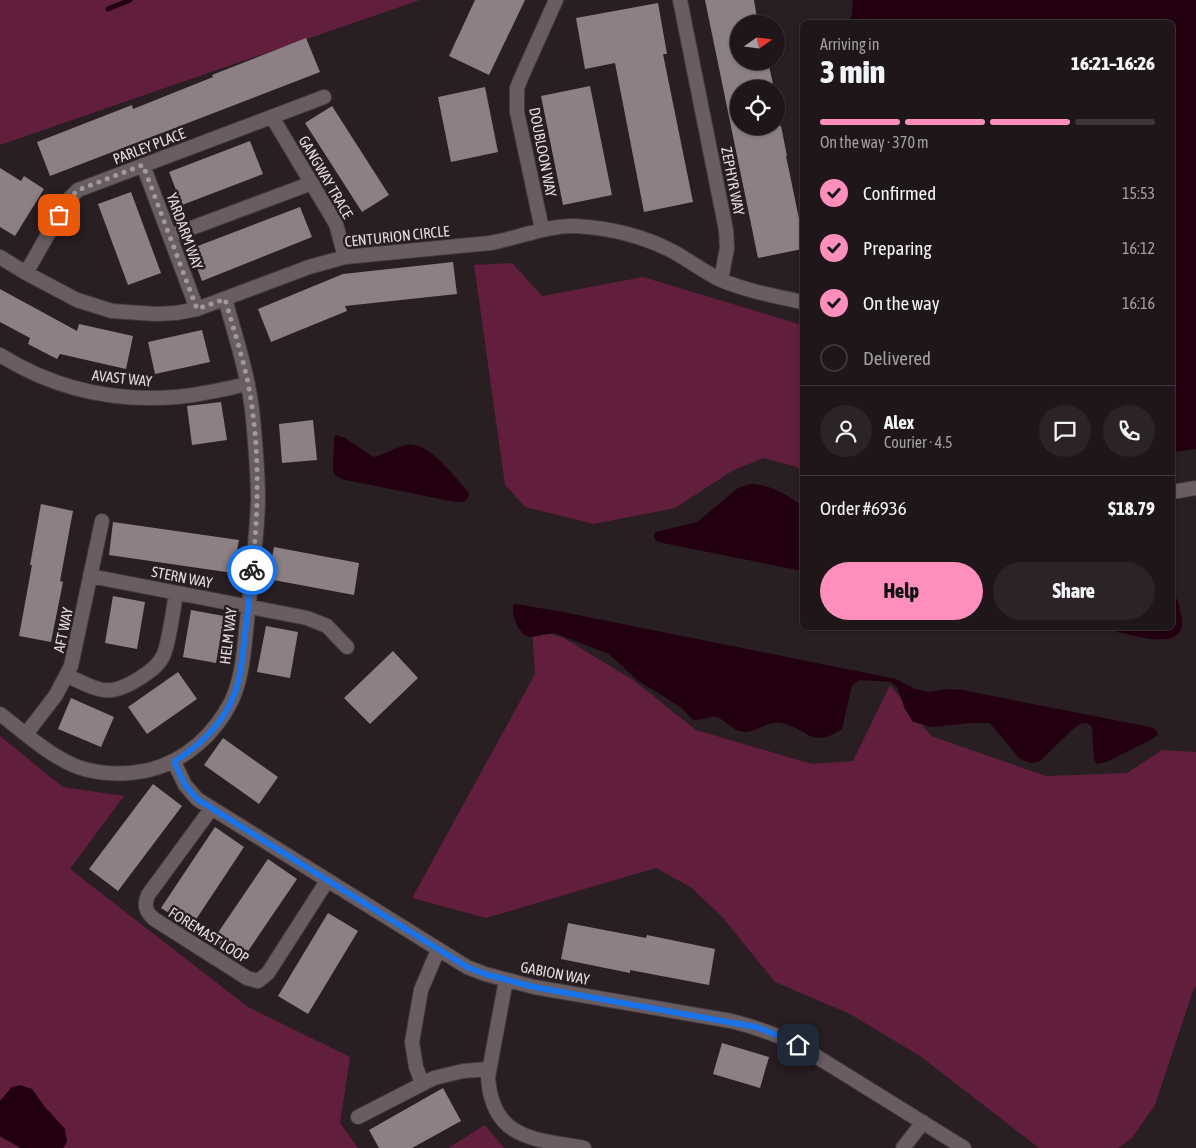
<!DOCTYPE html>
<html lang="en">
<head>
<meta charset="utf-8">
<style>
	:root { --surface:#1f161a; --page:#2c2327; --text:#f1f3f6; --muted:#a19fa2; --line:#3c3539; --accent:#fe8ebc }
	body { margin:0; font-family:"Asap Condensed",sans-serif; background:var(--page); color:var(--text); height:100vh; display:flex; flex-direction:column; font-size:19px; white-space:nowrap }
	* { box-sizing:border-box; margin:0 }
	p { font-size:16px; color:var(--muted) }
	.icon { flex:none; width:28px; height:28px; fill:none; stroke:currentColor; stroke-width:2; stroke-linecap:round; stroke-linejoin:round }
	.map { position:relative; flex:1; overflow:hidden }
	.drawer { position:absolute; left:800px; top:20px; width:375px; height:610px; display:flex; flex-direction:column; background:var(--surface); border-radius:8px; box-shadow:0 1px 4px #0004,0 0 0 1px var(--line) }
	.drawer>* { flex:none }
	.needle { width:32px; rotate:76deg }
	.controls { position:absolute; left:730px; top:15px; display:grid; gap:10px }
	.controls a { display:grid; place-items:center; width:55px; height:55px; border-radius:50%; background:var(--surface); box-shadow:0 1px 4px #0004,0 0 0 1px var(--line); font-size:25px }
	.pin { position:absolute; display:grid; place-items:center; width:42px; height:42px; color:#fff; margin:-21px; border-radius:10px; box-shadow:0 2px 8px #0006 }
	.courier { position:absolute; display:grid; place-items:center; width:50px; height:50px; margin:-25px; border:4px solid #1a73e8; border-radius:50%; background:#fff; color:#222; box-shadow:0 1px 6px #0007 }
	.summary em { font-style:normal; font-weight:800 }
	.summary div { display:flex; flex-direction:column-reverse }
	.summary { display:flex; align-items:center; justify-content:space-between; height:85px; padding:0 20px }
	h1 { font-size:32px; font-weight:800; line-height:38px }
	.bar { display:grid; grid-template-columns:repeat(4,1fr); gap:8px 5px; align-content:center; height:60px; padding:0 20px }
	.bar i { height:6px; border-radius:4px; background:var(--line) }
	.bar .on { background:var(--accent) }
	.bar p { grid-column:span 4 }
	.line { display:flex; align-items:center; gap:12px; padding:0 20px; border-top:1px solid var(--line) }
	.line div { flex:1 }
	.round { display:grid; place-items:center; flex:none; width:52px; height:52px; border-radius:26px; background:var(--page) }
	ol { padding:0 20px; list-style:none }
	li { display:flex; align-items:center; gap:15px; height:55px }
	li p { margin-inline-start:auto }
	li .icon { padding:5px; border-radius:50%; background:var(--accent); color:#111; stroke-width:4 }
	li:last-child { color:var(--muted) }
	li i { width:28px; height:28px; border:2px solid var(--line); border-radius:50% }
	.button { display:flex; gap:10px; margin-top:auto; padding:10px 20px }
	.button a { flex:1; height:58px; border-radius:30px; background:var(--accent); color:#111; font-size:20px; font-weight:800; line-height:58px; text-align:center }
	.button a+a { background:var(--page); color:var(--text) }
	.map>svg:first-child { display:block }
	.green { fill:#611e3d }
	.water { fill:#230010 }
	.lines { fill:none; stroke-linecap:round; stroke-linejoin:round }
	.stream { stroke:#230010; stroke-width:5 }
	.building { fill:#8d8084 }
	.minor-casing { stroke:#433b3e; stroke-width:16 }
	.minor { stroke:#695d61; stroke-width:14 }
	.done { stroke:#a1999c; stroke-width:5; stroke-dasharray:0 9 }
	.route { stroke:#1a73e8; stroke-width:6 }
	.labels { text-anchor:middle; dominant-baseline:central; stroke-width:5; stroke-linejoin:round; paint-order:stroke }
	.street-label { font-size:15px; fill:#e2dbdd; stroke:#291e22 }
</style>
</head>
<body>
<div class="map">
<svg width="1196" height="1148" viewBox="0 0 1196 1148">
	<rect width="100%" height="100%" fill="#291e22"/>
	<path class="green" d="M0,0H420L0,145Z
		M512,263L542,296L643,277L802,325V473L797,467L763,458L732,471L675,508L594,524L525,507L505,485L474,265Z
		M532,629L564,638L633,680L696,730L812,764L853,761L890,685L931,736L1046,776L1127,773L1162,750L1196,752V986L1193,991L1155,1105L1132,1138L1118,1148H1039L920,1056L850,1014L775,982L723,918L692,888L656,868L486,918L412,898L535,674Z
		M0,736L63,787L124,796L70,869L248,1007L350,1057L340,1123L358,1148H63L67,1142L32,1089L12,1087L0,1101Z
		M485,1125L504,1148H448Z
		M0,1136L2,1138L21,1148H0Z"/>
	<path class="water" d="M853,0H1196V449L1173,452L1172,22H851Z
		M336,435L345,438L373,457C385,455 395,447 406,445C429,440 455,478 469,493L468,498L464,502H455L341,479L335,475L333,470L334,438Z
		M750,484C769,484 786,494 802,506V571L658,542L654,538V534L656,532L697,522L738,488Z
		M1173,593C1179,600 1180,610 1182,619C1186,653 1134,635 1117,632L1111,628H1172Z
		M516,604L563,612L896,679L915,689L930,692L947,689L962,690L1150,727L1156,730L1158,735L1152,739L1106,762L1097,764L1094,759L1092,727L1087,723L1080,724L1072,730L1039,762L1031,763L1020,759L990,723H970L932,727L913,722L905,709L897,687L891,682L860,680L852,685L842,729C811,749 810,730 782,723C769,720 757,732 745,732C734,732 728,722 719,718C711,714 702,721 693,720L682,708L637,680L609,654L554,633L531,637L524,635L517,626L513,613V605Z
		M20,1085L32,1089L45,1107L65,1129L67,1142L63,1148H21L0,1136V1101L12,1087Z"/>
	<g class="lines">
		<path class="stream" d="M108,9L130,0"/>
	</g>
	<path class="building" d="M475,0H525L489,75L449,56Z
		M705,0H754L758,24H739V61H768L774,89H739V126H781L787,156H786L802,233V249L758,258Z
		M658,3L667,54H663L693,202L644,212L615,63L585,69L576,18Z
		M306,38L320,72L50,176L37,142L132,105L133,109L213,77L212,75Z
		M590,86L612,195L563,205L541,96Z
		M485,87L498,152L451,162L438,97Z
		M332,106L389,195L362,212L305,123Z
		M250,141L263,174L182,205L169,172Z
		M0,168L21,181L24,176L44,189L15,236L0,227Z
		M131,192L161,273L128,285L98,204Z
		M300,207L312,237L202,281L190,249Z
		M453,262L457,294L345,306L347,311L271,342L258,309L343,274Z
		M0,289L77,331L79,324L133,336L126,369L60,354L57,359L28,344L30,338L0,322Z
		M202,330L210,362L155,374L148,342Z
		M221,402L227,440L192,445L187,406Z
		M313,420L317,460L282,463L279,424Z
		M41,504L73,511L60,581L63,582L51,642L19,636L32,565H30Z
		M113,522L239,540L233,573L109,555Z
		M274,547L359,563L354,595L268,579Z
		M113,596L145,602L137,649L105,643Z
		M191,610L224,616L216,663L183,657Z
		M266,626L298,632L290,678L257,672Z
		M393,651L418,678L370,724L344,698Z
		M178,672L197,699L147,734L128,707Z
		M71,698L114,717L101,747L58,729Z
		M223,738L278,777L259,804L204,765Z
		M153,784L182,806L118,891L89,869Z
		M215,827L244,847L191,927L161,908Z
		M268,859L297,879L242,960L213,940Z
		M328,913L358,931L308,1014L278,996Z
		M568,923L646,938L647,935L715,949L709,985L630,970V973L561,959Z
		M722,1043L769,1057L760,1088L713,1074Z
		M443,1088L461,1121L412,1148H379L369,1130Z"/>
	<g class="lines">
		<defs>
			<path id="minor" d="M680,0L726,230L727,248L721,280
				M272,117L336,224L345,257
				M143,165L197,309
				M542,229L517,112V88L521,78L556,0
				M170,236L312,183
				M0,257L26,273L77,300L112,311L156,314L176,313L197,309L309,267L345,257L490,243C519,238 547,225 576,226C609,228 643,236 672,251C689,260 704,272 721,280C747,291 775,296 802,302
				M26,273L67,201L78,190L324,97
				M0,355C53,388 113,402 176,397C200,395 224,389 248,384
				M1172,492L1196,488
				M90,576L307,618L327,626L347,647
				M68,676C102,692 110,698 143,676C152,670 160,664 164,654C170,637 173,611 176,593
				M0,714C24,732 49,756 78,767C100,775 127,775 149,770C185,761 214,735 231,702C243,677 244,648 247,621C251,581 257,540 258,500C258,470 255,439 252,409C247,371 235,335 225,299
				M26,734L56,695L71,666L102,521
				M174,762L185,785L197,799L467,967L485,974L534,987L731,1021C755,1027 776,1034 798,1045L964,1148
				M211,809L148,895C144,905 145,911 154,919L247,978L258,981L268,973L327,881
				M506,980L488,1077C492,1140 535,1139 584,1148
				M422,1083L416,1067L412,1042L421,990L438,950
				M358,1117L434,1078L463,1071L489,1069
				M903,1148L923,1122"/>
		</defs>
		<use href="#minor" class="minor-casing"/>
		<use href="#minor" class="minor"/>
	</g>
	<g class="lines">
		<path class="done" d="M59,215L67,201L78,190L143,165L197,309L225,299C233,327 242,355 248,383C260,445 259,508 252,570"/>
		<path class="route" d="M252,570C250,594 247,618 244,642C242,662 240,683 231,702C219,728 198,746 174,762L185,785L197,799L467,967L485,974L534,987L756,1027L777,1035L798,1045"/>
	</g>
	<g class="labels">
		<g class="street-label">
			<text transform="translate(149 146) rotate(-21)">PARLEY PLACE</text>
			<text transform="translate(543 152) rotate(79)">DOUBLOON WAY</text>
			<text transform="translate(326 177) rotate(60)">GANGWAY TRACE</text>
			<text transform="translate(733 181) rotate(79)">ZEPHYR WAY</text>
			<text transform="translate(185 231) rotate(70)">YARDARM WAY</text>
			<text transform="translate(397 236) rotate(-6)">CENTURION CIRCLE</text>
			<text transform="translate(122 378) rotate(6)">AVAST WAY</text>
			<text transform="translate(182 577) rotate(11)">STERN WAY</text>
			<text transform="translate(63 630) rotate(-78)">AFT WAY</text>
			<text transform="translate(228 636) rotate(-83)">HELM WAY</text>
			<text transform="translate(209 935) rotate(32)">FOREMAST LOOP</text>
			<text transform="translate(555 973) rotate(11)">GABION WAY</text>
		</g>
	</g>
</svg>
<div class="controls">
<a><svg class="needle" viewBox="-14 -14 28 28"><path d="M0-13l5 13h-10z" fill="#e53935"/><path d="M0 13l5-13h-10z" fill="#a19fa2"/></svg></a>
<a><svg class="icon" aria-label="locate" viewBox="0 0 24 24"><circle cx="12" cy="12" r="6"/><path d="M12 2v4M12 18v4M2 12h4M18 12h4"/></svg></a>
</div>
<div class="pin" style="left:59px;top:215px;background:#ea580c"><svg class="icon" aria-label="bag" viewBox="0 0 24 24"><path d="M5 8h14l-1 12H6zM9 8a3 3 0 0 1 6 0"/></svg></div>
<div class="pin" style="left:798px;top:1045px;background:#1f2937"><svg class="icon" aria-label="home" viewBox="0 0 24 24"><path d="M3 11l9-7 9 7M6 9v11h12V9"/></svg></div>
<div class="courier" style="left:252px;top:570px"><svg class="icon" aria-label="bike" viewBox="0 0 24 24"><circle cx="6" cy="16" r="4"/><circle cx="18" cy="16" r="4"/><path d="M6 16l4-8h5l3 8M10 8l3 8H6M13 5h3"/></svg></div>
<section class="drawer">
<div class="summary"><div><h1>3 min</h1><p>Arriving in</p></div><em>16:21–16:26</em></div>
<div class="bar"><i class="on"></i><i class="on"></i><i class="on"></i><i></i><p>On the way · 370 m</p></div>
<ol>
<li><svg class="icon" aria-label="check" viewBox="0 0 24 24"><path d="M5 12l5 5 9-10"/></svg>Confirmed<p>15:53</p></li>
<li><svg class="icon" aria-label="check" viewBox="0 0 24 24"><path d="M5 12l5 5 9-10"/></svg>Preparing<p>16:12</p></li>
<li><svg class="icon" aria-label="check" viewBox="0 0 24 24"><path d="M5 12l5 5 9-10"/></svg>On the way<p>16:16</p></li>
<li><i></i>Delivered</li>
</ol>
<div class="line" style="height:90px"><a class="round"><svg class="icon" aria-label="person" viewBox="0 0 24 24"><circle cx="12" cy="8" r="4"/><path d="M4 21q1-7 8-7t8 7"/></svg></a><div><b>Alex</b><p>Courier · 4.5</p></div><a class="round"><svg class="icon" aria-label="chat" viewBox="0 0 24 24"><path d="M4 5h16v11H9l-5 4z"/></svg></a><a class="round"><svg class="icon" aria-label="phone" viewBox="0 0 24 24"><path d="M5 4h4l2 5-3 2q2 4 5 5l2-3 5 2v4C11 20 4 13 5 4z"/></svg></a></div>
<div class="line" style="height:65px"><div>Order #6936</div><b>$18.79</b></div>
<div class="button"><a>Help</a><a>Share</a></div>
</section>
</div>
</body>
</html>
